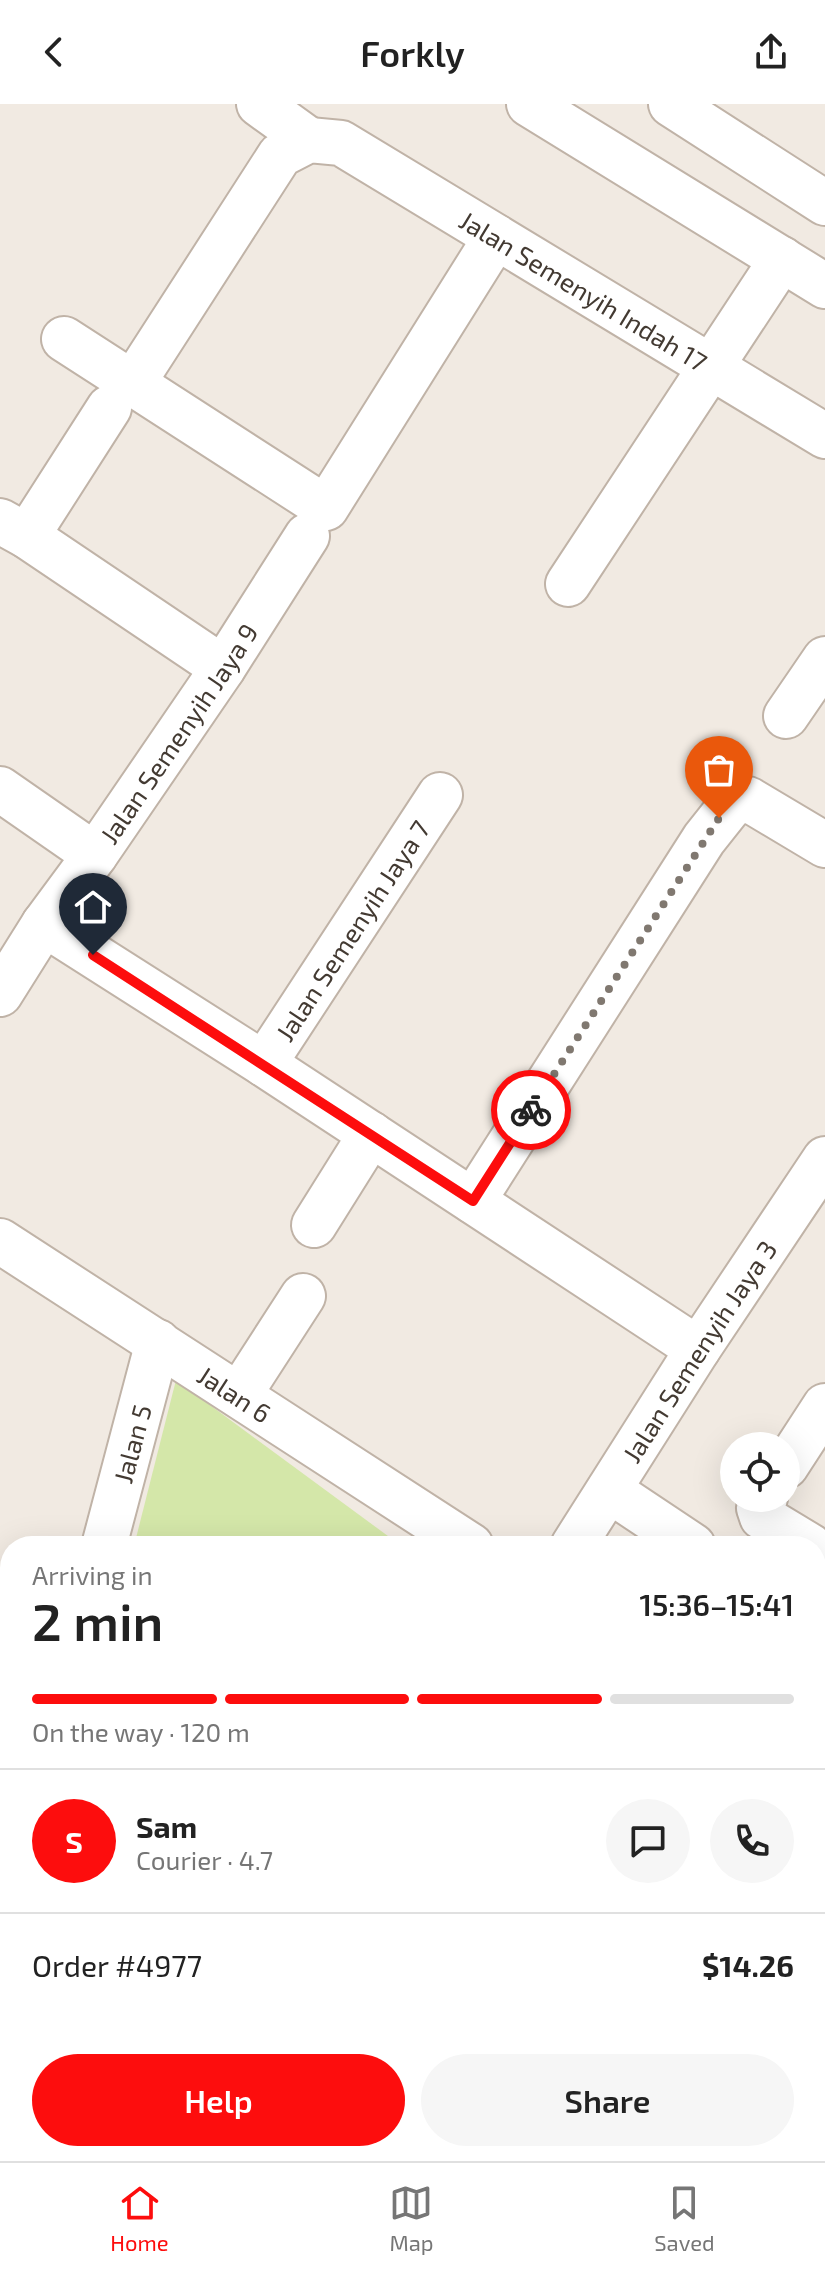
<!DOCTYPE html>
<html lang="en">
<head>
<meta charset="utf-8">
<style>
	:root { --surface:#fff; --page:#f6f6f6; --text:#222; --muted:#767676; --line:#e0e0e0; --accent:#fd0d0d }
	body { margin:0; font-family:"Exo 2",sans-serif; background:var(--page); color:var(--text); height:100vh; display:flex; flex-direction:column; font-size:30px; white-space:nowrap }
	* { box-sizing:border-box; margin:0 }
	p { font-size:26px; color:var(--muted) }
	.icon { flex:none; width:44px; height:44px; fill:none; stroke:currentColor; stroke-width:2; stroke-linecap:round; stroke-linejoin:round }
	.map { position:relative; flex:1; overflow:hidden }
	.panel { position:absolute; left:0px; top:1432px; width:826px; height:626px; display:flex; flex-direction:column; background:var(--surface); border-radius:32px 32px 0 0; box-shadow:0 8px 32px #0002 }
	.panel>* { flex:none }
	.tools { position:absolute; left:720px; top:1328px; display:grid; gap:16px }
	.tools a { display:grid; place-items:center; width:80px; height:80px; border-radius:50%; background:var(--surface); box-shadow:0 8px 32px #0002; font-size:40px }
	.pin { position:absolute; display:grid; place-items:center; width:68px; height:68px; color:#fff; margin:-82px -34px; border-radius:50% 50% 50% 0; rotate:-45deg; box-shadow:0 0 8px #0007 }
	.pin .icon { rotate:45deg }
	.courier { position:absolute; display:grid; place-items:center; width:80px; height:80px; margin:-40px; border:6px solid #fd0d0d; border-radius:50%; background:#fff; color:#222; box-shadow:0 2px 10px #0007 }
	.head em { font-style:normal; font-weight:600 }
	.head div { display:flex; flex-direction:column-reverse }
	.head { display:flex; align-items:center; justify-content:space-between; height:136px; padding:0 32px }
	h1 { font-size:52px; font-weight:600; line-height:60px }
	.bar { display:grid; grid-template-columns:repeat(4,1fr); gap:12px 8px; align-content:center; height:96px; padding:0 32px }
	.bar i { height:10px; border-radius:6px; background:var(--line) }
	.bar .current { background:var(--accent) }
	.bar p { grid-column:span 4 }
	.line { display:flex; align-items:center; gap:20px; padding:0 32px; border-top:2px solid var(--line) }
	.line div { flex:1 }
	.round { display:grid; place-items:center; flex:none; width:84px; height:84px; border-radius:42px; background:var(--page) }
	.cta { display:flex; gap:16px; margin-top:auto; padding:16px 32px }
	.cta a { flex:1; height:92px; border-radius:48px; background:var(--accent); color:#fff; font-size:32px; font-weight:600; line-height:92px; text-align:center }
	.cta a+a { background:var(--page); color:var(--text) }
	header { display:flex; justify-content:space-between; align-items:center; height:104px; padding:0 32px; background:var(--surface); font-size:36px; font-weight:600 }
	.dock { display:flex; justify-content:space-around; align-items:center; height:112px; border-top:2px solid var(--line); background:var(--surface); font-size:22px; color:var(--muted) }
	.dock a { display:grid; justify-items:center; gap:4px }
	.dock .current { color:var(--accent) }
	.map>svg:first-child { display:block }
	.green { fill:#d4e7a9 }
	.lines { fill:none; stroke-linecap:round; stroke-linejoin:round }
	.minor-casing { stroke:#c0b3a7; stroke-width:48 }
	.minor { stroke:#fff; stroke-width:44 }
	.done { stroke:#807870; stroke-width:8; stroke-dasharray:0 14.4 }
	.route { stroke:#fd0d0d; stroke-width:10 }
	.labels { text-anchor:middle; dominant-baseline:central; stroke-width:7; stroke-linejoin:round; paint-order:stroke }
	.street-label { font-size:26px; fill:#433a32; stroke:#fff }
</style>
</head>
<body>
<header><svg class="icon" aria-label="back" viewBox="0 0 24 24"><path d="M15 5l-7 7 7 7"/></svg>Forkly<svg class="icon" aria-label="share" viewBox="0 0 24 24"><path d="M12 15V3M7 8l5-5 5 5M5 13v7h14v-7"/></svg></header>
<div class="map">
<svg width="825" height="2057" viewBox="0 0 825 2057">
	<rect width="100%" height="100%" fill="#f1eae2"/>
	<path class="green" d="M176,1276L392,1435L389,1442H134Z"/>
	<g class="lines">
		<defs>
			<g id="minor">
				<path d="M259,0L309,36"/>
				<path d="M529,0L825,182"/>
				<path d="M671,0L825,99"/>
				<path d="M64,235L326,404L496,133"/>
				<path id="s1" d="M133,279L280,51L309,36L341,39L825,332"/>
				<path d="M0,417L27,432L223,564"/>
				<path d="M27,432L109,304"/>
				<path d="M568,480L782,155"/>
				<path d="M786,612L825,555"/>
				<path d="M0,685L95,751"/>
				<path d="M44,820L264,960L698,1245"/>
				<path id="s2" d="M0,890L44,820L95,751L223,564L307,432"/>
				<path id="s3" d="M264,960L440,691"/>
				<path d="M473,1097L704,735L731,701L748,695L825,741"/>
				<path d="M314,1121L371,1030"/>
				<path id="s4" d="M0,1137L471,1442"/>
				<path d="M239,1291L303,1192"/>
				<path d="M786,1362L825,1302"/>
				<path d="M609,1386L693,1442"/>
				<path d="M765,1394L759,1404L762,1413L810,1442"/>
				<path id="s5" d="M104,1442L158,1238"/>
				<path id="s6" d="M573,1442L698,1245L825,1055"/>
				<path d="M0,1632L10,1634"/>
				<path d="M816,1689L825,1675"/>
				<path d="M816,1827L825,1813"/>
				<path d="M0,1981L10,1941"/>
				<path d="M566,2048L608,2057"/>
				<path d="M313,2057L315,2048"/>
				<path d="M675,2057L678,2048"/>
				<path d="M753,2057L756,2048"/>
			</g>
		</defs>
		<use href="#minor" class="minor-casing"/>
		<use href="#minor" class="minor"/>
	</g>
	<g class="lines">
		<path class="done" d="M531,1006L719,714"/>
		<path class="route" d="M93,851L473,1097L531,1006"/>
	</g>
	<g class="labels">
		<g class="street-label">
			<text stroke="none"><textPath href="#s1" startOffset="620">Jalan Semenyih Indah 17</textPath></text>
			<text stroke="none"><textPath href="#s2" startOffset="316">Jalan Semenyih Jaya 9</textPath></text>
			<text stroke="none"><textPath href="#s3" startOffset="160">Jalan Semenyih Jaya 7</textPath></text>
			<text stroke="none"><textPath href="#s6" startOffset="232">Jalan Semenyih Jaya 3</textPath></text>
			<text stroke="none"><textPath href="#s4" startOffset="280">Jalan 6</textPath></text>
			<text stroke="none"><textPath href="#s5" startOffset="106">Jalan 5</textPath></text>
		</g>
	</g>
</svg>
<div class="tools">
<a><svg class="icon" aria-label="locate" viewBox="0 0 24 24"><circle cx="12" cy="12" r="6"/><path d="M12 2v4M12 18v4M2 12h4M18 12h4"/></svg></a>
</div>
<div class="pin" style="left:719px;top:714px;background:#ea580c"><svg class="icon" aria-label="bag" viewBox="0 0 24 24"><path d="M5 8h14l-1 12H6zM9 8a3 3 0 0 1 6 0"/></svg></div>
<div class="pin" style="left:93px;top:851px;background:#1f2937"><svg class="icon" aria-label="home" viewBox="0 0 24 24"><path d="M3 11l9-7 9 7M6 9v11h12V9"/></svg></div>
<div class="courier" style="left:531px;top:1006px"><svg class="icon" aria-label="bike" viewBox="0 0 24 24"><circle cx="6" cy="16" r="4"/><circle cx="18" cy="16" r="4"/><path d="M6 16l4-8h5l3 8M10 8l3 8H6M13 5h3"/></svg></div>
<section class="panel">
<div class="head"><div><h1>2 min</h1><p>Arriving in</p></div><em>15:36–15:41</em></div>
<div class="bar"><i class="current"></i><i class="current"></i><i class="current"></i><i></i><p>On the way · 120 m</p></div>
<div class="line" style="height:144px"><b class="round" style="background:var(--accent);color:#fff">S</b><div><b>Sam</b><p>Courier · 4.7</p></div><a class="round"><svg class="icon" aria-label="chat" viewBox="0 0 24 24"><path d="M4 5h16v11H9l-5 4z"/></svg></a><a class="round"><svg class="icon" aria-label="phone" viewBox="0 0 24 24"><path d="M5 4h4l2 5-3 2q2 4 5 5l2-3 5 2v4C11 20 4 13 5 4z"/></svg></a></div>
<div class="line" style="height:104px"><div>Order #4977</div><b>$14.26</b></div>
<div class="cta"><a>Help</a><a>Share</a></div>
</section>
</div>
<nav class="dock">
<a class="current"><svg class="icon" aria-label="home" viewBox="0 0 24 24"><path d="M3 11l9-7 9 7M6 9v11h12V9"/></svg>Home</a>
<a><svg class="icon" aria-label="map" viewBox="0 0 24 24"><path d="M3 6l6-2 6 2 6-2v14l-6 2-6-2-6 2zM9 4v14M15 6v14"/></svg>Map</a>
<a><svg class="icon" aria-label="saved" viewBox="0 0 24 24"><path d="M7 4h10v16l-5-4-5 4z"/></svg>Saved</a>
</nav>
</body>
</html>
